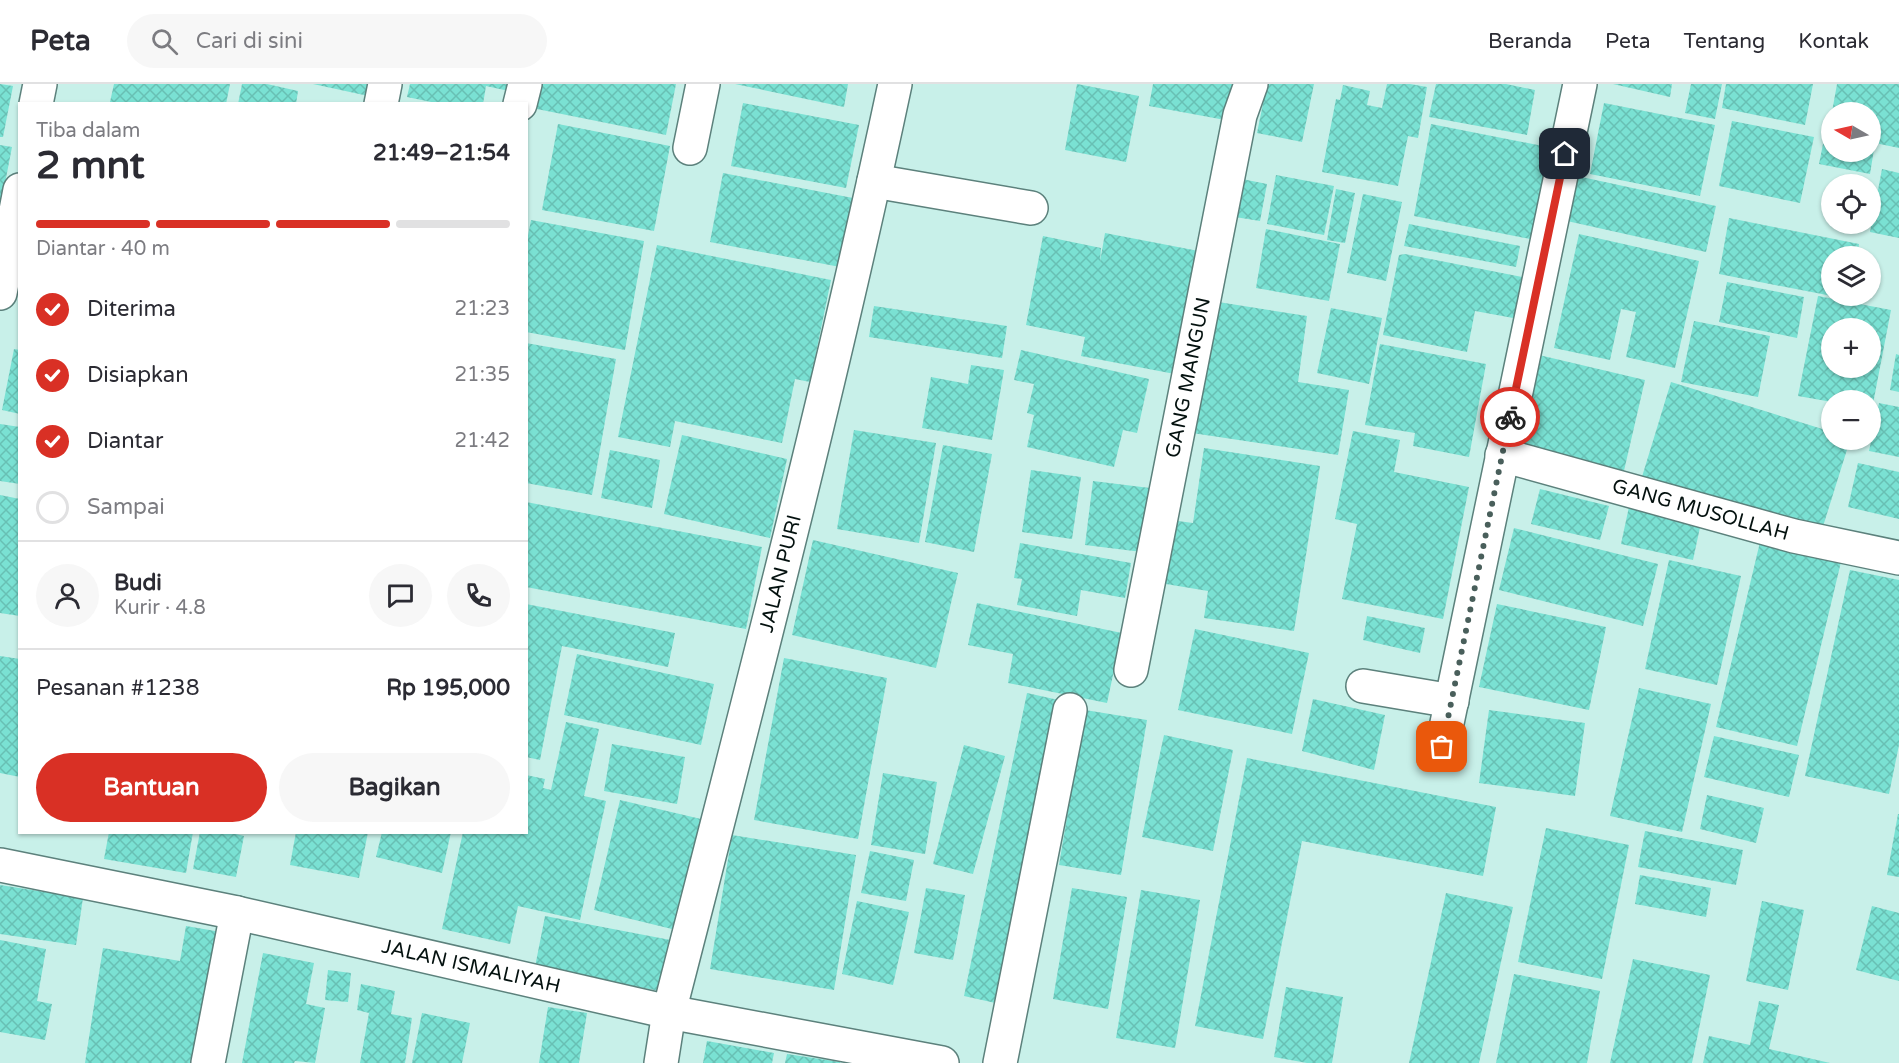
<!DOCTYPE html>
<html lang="id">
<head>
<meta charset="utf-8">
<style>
	:root { --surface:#fff; --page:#f7f7f7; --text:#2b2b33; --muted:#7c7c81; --line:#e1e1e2; --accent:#d93025 }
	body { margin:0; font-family:"Varela Round",sans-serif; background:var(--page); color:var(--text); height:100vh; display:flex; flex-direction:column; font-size:22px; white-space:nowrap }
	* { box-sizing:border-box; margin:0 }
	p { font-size:20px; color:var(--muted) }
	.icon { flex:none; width:33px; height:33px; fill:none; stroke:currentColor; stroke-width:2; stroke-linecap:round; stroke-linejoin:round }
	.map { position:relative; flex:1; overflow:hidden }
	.drawer { position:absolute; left:18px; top:18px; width:510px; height:732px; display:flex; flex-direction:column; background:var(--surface); border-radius:0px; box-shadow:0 2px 4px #0004 }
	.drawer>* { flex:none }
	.needle { width:39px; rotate:279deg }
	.fabs { position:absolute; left:1821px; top:18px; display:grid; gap:12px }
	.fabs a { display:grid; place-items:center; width:60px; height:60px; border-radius:50%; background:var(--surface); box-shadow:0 2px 4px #0004; font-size:30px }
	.pin { position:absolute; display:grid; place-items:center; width:51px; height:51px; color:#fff; margin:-26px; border-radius:12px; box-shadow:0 3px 9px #0006 }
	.courier { position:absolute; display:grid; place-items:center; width:60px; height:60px; margin:-30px; border:4px solid #d93025; border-radius:50%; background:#fff; color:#222; box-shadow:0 2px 8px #0007 }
	.headline em { font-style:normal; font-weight:800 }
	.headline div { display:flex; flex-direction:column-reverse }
	.headline { display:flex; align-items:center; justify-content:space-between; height:102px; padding:0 18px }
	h1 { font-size:39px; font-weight:800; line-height:45px }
	.bar { display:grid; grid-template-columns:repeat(4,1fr); gap:9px 6px; align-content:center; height:72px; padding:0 18px }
	.bar i { height:8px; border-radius:4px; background:var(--line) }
	.bar .current { background:var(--accent) }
	.bar p { grid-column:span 4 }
	.line { display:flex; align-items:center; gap:15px; padding:0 18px; border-top:2px solid var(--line) }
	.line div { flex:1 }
	.round { display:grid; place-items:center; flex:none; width:63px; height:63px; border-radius:32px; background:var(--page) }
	ol { padding:0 18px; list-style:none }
	li { display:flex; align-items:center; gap:18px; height:66px }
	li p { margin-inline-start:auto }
	li .icon { padding:6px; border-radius:50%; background:var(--accent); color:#fff; stroke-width:4 }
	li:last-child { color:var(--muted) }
	li i { width:33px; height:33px; border:3px solid var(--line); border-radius:50% }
	.button { display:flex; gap:12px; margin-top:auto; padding:12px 18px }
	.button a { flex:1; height:69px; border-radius:36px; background:var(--accent); color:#fff; font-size:24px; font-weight:800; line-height:69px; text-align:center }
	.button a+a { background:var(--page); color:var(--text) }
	header { display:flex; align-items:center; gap:36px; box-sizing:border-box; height:84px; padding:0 30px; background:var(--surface); border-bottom:2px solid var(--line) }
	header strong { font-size:28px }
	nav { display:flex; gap:33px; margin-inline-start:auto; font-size:21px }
	.search { width:420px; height:54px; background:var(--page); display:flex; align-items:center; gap:15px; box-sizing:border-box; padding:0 21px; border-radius:33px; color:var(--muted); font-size:22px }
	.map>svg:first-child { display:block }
	.building { fill:url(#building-cross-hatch); fill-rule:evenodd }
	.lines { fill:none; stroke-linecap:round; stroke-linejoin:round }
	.minor-casing { stroke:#5c817c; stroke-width:36 }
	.minor { stroke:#fff; stroke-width:33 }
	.done { stroke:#495f5b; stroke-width:6; stroke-dasharray:0 10.8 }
	.route { stroke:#d93025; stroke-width:8 }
	.labels { text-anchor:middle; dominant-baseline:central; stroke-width:6; stroke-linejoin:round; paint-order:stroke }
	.street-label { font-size:20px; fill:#04110f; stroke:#d5fdf6 }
</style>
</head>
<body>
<header>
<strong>Peta</strong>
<div class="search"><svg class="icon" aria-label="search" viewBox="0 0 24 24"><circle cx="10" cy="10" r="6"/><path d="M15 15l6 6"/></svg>Cari di sini</div>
<nav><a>Beranda</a><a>Peta</a><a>Tentang</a><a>Kontak</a></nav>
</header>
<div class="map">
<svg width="1899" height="979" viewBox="0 0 1899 979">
	<defs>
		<pattern id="building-cross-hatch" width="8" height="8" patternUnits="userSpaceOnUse" patternTransform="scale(1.5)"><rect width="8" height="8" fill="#7ae1d3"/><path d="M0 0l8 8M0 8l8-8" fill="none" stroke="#68c0b4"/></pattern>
	</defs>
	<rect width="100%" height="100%" fill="#c8f0e9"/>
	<path class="building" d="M0,0L13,2L3,53H0Z
		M114,0H230L226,20H116L110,18Z
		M242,0H267L298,7L296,20H238Z
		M313,0H376L373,13Z
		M410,0H520L518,9L486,2L483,20H441L407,13Z
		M537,0H676L666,51L532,24Z
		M735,0H848L844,23Z
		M1077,0L1139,12L1126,78L1065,66Z
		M1153,0H1244L1236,38L1149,22Z
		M1267,0H1314L1302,58L1257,49Z
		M1387,0H1410L1427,3L1418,54L1408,52L1398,102L1322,88L1336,15L1340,16L1343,1L1370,7L1367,21L1382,24Z
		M1436,0H1506L1535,6L1527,51L1429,33Z
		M1613,0H1672L1670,13Z
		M1691,0H1722L1715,35L1685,29Z
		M1726,0H1813L1805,41L1722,24Z
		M1837,0H1899V64L1875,59L1870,90L1819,80L1828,35L1832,37V68H1870V28H1832Z
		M743,19L859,41L846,104L731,82Z
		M1604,19L1715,41L1700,112L1590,90Z
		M1732,37L1814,53L1800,119L1719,102Z
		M558,40L670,62L654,147L542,126Z
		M1431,40L1553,64L1535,156L1414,132Z
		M0,61L12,63L1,120H0Z
		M1882,85L1899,89V154L1870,148Z
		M723,89L853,114L840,183L710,158Z
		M1276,91L1334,102L1324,151L1267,140Z
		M1577,92L1716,122L1706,168L1567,137Z
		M1242,95L1267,100L1260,137L1235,133Z
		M1336,105L1355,109L1345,159L1327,156Z
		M1363,110L1402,118L1386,197L1347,189Z
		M1729,134L1859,160L1857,172H1832V212L1719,190Z
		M531,136L644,157L625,266L526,248V162Z
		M1409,140L1520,162L1516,183L1404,162Z
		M1266,145L1340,160L1329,217L1256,204Z
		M1105,149L1209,169L1185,292L1081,272L1085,253L1026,241L1043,152L1101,164L1100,178Z
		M1579,150L1699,177L1675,284L1626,273L1636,228L1621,225L1610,276L1554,264Z
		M657,161L831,196L810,298L795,295L782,359L675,337L670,363L618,353Z
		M1405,170L1532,195L1524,236L1475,227L1467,268L1383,251L1399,171Z
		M1727,198L1804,213L1797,254L1719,238Z
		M1818,212L1891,226L1872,325L1870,316L1832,318L1798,312ZM1832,244H1870V284H1832Z
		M1212,217L1307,232L1298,298L1349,306L1338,371L1192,349Z
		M874,222L1007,242L1002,274L869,253Z
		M1331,224L1382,234L1369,300L1317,289Z
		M1694,237L1770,252L1758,313L1681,298Z
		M526,259L616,275L592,411L526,399Z
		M1380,260L1486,280L1469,373L1413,362L1415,349L1365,341Z
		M14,265L20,266V330L2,326Z
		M1021,266L1149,295L1137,349L1123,346L1114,383L1027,363L1034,331L1027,329L1034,300L1014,296Z
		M1896,270L1899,271V308L1890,306Z
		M1539,271L1645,296L1623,391L1517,366Z
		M971,281L1004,286L992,356L922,344L931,293L968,300Z
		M1671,298L1832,348V356H1850L1820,452L1641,396Z
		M1879,319L1899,323V373L1869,367Z
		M0,340L20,343V400L0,397Z
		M854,346L936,359L919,459L837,445Z
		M1353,347L1400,356L1394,388L1469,403L1443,535L1342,515L1357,440L1335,435Z
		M682,351L787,375L770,454L664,430Z
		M943,361L992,370L974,468L925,458Z
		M1204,364L1320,382L1294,547L1204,534L1208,507L1160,499L1170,436L1193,439Z
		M610,366L660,376L652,424L601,414Z
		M1858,379L1899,388V435L1848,423Z
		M1031,386L1081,393L1072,455L1022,448Z
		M1093,397L1150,404L1142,468L1085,461Z
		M1540,405L1609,422L1600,456L1531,440Z
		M0,411L20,415V532L0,529Z
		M526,418L762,463L746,545L526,503Z
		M1630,418L1702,434L1693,476L1621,460Z
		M1514,444L1658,480L1643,542L1499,506Z
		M813,456L958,489L936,584L792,551Z
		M1760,458L1841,478L1797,662L1716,643Z
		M1020,459L1131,479L1125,514L1081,506L1077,532L1017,521L1022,495L1014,494Z
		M1669,476L1741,492L1717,601L1645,585Z
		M1850,486L1899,496V661L1889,710L1805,692Z
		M977,519L1122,549L1107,619L1008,599L1013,570L968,561Z
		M526,520L675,549L668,583L562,562L540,676L526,673Z
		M1497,520L1606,543L1589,626L1479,603Z
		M1367,532L1425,544L1420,569L1363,556Z
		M1195,545L1309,569L1292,650L1178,626Z
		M577,570L714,600L701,661L564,631Z
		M0,572L20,575V693L0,689Z
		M784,574L887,594L858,755L754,736Z
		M1639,604L1711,620L1682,748L1610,732Z
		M1027,609L1063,617L1000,920L964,912Z
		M1313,615L1385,631L1374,686L1302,667Z
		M1085,626L1147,636L1121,791L1059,781Z
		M1489,626L1585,639L1575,712L1479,699Z
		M566,638L599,645L584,712L606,717L580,836L518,822L510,860L442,845L463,748H526V691L545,695L543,704L551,706Z
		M1164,651L1233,666L1213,767L1142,753Z
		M1714,652L1799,671L1789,713L1704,693Z
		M612,660L685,673L677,720L604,707Z
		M964,661L1005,672L973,790L933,780Z
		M1247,674L1496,723L1483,792L1302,757L1263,955L1195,942Z
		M883,689L937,698L925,770L871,761Z
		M1707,711L1764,724L1756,759L1700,745Z
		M620,716L701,735L676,846L594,826Z
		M1898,730H1899V793L1887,791Z
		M1546,744L1629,761L1602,895L1518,878Z
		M1645,747L1743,766L1736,801L1638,783Z
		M109,748H193L186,789L104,775Z
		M200,748H228L244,752L236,793L193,785Z
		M296,748H368L359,794L290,781Z
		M382,748H451L442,789L376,773Z
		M732,751L856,771L834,906L710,885Z
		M870,767L914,776L906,817L861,809Z
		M1640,791L1711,804L1706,833L1635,820Z
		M0,801L83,814L76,861L0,850Z
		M926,804L965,811L953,876L914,869Z
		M1072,804L1127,813L1108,925L1053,915Z
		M1141,806L1200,816L1175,964L1116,954Z
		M1446,809L1513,823L1479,979H1409Z
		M857,817L909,828L893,901L842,890Z
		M1762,817L1804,826L1788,906L1746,897Z
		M1872,822L1899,829V897L1856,886Z
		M545,832L681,858L670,909L535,883Z
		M186,842L227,849L205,979H85L103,864L180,877Z
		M0,856L46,865L37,917L52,920L45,956L0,948Z
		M263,869L314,879L306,920L325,924L315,979L295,977L294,979H242Z
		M1633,875L1710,891L1692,979H1610Z
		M328,886L351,889L348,918L325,916Z
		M1514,890L1600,907L1587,979H1496Z
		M361,900L395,907L391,930L412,934L405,979H360L369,929L357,926Z
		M1286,903L1343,913L1332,979H1307L1274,973Z
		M1759,917L1779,921L1769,965L1830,979H1703L1709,952L1750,961Z
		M548,923L587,929L579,979H539Z
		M422,929L470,939L462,979H412Z
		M707,957L774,969L772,979H703Z
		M787,970L840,978V979H785Z"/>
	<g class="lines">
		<defs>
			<g id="minor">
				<path d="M36,20L40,0"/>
				<path d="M381,20L385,0"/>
				<path d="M520,20L525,0"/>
				<path d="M690,64L703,0"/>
				<path d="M874,97L1031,124"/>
				<path d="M0,209L20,106"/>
				<path id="s1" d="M1502,371L1794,452L1899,474"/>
				<path id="s2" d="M1131,586L1240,31L1251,0"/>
				<path d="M1363,602L1452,617"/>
				<path d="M1442,663L1580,0"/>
				<path id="s3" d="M0,781L237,829L669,928L942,979"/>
				<path d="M208,979L237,829"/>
				<path id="s4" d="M661,979L669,928C748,620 829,311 895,0"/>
				<path d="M1000,979L1070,626"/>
			</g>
		</defs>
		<use href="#minor" class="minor-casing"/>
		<use href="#minor" class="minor"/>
	</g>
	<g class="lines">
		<path class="done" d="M1442,663L1510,333"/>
		<path class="route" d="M1510,333L1565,70"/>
	</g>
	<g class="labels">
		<g class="street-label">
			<text stroke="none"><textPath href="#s2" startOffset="298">GANG MANGUN</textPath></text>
			<text stroke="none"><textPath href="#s1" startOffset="206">GANG MUSOLLAH</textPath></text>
			<text stroke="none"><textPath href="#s4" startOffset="504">JALAN PURI</textPath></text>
			<text stroke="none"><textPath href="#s3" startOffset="482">JALAN ISMALIYAH</textPath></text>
		</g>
	</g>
</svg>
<div class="fabs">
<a><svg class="needle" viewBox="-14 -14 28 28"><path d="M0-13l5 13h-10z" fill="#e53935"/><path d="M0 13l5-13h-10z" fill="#7c7c81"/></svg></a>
<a><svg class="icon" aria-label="locate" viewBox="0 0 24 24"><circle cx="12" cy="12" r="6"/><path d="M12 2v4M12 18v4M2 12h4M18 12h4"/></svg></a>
<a><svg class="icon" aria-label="layers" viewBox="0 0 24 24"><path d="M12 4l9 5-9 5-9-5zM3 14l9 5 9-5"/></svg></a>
<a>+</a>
<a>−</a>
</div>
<div class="pin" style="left:1442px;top:663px;background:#ea580c"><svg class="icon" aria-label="bag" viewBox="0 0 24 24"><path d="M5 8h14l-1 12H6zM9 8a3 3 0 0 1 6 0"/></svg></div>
<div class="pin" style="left:1565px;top:70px;background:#1f2937"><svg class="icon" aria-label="home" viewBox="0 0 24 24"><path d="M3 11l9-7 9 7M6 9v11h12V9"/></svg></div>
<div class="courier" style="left:1510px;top:333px"><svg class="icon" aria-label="bike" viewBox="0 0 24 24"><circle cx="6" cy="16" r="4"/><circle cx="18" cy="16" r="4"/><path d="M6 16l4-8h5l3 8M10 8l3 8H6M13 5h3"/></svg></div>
<section class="drawer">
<div class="headline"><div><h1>2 mnt</h1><p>Tiba dalam</p></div><em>21:49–21:54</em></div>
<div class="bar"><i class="current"></i><i class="current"></i><i class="current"></i><i></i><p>Diantar · 40 m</p></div>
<ol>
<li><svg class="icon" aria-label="check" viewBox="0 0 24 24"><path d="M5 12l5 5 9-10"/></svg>Diterima<p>21:23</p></li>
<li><svg class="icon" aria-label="check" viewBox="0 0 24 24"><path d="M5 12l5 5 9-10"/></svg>Disiapkan<p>21:35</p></li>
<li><svg class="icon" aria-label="check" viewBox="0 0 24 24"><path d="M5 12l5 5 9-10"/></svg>Diantar<p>21:42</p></li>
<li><i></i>Sampai</li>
</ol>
<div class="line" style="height:108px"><a class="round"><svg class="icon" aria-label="person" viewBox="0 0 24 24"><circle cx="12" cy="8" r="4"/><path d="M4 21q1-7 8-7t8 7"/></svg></a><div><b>Budi</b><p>Kurir · 4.8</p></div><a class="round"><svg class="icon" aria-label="chat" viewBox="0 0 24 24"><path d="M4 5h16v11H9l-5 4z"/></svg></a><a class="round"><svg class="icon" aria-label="phone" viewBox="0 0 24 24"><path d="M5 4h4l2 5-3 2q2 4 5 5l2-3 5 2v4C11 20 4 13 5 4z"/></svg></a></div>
<div class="line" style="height:78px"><div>Pesanan #1238</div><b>Rp 195,000</b></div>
<div class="button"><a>Bantuan</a><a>Bagikan</a></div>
</section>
</div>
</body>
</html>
